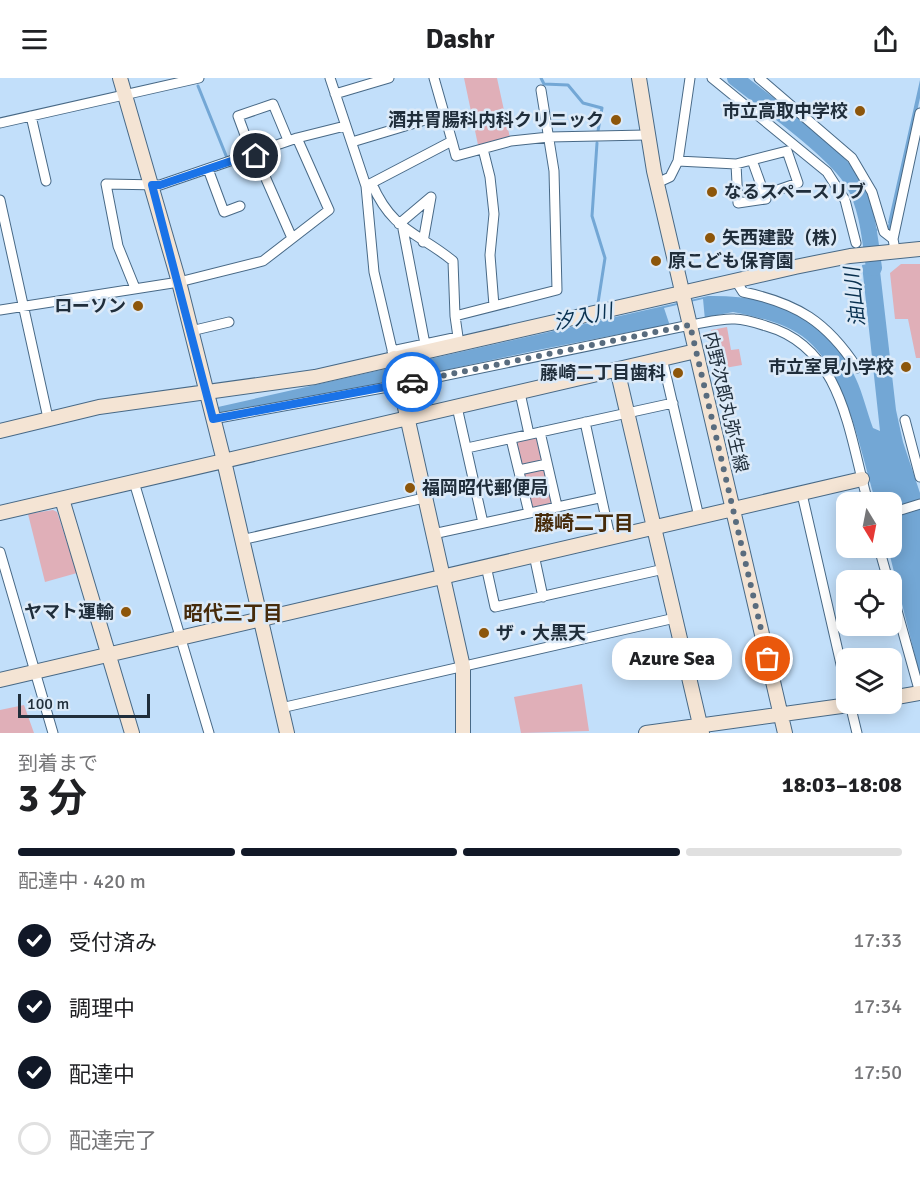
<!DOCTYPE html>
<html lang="ja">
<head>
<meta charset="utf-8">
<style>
	:root { --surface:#fff; --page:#f2f2f2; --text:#202124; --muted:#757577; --line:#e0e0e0; --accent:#111827 }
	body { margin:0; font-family:Signika,"Noto Sans JP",sans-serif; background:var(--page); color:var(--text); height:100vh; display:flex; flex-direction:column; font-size:22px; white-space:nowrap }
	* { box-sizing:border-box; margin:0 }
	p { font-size:20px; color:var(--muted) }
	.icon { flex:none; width:33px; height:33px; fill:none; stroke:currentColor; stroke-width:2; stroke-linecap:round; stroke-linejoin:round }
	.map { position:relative; height:655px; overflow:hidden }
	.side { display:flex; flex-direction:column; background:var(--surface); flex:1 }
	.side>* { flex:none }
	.needle { width:39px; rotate:170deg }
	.tools { position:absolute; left:836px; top:414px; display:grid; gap:12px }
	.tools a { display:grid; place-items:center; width:66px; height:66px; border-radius:12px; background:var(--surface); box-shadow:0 3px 15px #0003; font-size:30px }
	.scale { position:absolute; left:18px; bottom:15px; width:132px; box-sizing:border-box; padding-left:6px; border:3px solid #202e3b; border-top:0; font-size:16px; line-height:21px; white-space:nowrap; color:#202e3b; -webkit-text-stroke:4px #dceaf8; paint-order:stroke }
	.pin { position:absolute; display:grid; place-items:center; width:51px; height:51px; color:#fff; margin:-26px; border:3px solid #fff; border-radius:50%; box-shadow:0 2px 6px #0007 }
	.courier { position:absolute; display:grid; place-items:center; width:60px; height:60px; margin:-30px; border:4px solid #1a73e8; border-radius:50%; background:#fff; color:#222; box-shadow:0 2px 8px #0007 }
	.bubble { position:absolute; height:42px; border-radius:18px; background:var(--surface); box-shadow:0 3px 15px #0003; font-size:20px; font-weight:700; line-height:42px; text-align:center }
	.summary em { font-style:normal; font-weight:700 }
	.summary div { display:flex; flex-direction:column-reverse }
	.summary { display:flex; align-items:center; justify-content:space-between; height:102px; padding:0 18px }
	h1 { font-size:39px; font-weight:700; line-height:45px }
	.bar { display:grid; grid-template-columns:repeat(4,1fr); gap:9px 6px; align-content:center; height:72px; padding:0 18px }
	.bar i { height:8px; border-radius:4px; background:var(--line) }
	.bar .active { background:var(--accent) }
	.bar p { grid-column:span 4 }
	ol { padding:0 18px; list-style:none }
	li { display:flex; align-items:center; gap:18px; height:66px }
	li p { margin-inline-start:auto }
	li .icon { padding:6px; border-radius:50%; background:var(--accent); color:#fff; stroke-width:4 }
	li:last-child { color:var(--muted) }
	li i { width:33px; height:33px; border:3px solid var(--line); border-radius:50% }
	header { display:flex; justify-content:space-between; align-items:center; height:78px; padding:0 18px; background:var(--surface); font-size:27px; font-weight:700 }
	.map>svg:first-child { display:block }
	.green { fill:#e0afb8 }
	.water { fill:#73a7d5 }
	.pier { fill:#c2dffa }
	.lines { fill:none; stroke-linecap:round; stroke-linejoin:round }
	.stream { stroke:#73a7d5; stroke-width:3 }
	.river { stroke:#73a7d5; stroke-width:16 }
	.street-casing { stroke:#486986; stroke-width:11 }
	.secondary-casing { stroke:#486986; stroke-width:16 }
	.street { stroke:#fff; stroke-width:9 }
	.secondary { stroke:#f4e4d4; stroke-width:14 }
	.done { stroke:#596c7e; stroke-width:6; stroke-dasharray:0 10.8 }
	.route { stroke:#1a73e8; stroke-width:8 }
	.poi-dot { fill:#8d560a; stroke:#dceaf8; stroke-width:2 }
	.labels { text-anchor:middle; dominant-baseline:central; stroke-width:5; stroke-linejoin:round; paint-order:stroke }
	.poi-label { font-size:18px; font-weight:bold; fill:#202e3b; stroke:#dceaf8; text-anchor:end }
	.street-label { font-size:18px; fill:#202e3b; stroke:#dceaf8 }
	.water-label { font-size:20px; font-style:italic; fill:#08304f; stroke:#dceaf8 }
	.neighbourhood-label { font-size:20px; font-weight:bold; fill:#462b0b; stroke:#dceaf8 }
</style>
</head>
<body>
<header><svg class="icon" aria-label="menu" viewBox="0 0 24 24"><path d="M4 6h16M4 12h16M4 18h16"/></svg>Dashr<svg class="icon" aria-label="share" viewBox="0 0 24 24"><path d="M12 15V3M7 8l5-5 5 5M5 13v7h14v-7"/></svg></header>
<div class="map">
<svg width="920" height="655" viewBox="0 0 920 655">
	<rect width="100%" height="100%" fill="#c2dffa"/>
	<path class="green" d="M464,0H497L510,60L478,67Z
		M901,186H920V280H916L908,241H895L890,195Z
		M727,249L731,272L739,271L742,287L719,291L711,252Z
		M535,358L539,361L552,422L551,426L533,430L529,428L515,362Z
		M53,432L57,434L77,495L45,504L28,436Z
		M582,606L589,653L521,655L514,619Z
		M24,627L34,655H0V632Z"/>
	<path class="water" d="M920,2V20L893,144L888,145Z
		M879,184L896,332L903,364L920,415V598L888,470H891V424H876C860,374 847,291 802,258C782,244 757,239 733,234L538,272L386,305L220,335L218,329L708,218C774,217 828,237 856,301C863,316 867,334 873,350L880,353L862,187Z"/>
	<path class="pier" d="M703,221L705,242L670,248L664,230Z"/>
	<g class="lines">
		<path class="stream" d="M541,0L544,6L568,7L583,25L602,30L598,53
			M198,8L227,80
			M597,65L592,138L605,180L598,225
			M889,150L891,142
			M868,154L876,152"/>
		<path class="river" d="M735,0C765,24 835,73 853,104C868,130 870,162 874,190"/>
		<defs>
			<path id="street" d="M330,0L366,108L374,194L394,280
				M712,0L827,94L845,122L856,165
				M759,0L852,80L872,114L884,154L893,161L895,172
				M335,16L389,0
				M31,38L46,103
				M0,45L199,0
				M288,62L273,26L238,38L252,76L256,78L292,160
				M452,63L456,78L511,63L549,59L646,57
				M352,64L445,36
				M483,71L490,99L494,136L490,177L494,228
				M678,83L736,86L787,73L798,105L766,116
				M736,86L738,125L766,121L752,82
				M208,91L224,134L240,128
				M657,105L670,99L678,83L690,0
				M372,106C393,154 418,154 453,183L455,238L557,212L554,93L541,12
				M366,108L452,63L434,0
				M0,122L48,340
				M399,146L431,119L423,164
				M403,151L425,266
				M893,161L920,35
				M736,203L743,214C797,225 827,244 857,290
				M135,210L118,168L106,106L160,107L297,60
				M0,232L179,204L263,183L329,132L297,60L345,48
				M191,253L229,244
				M392,273L458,259L455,238
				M662,280L699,439
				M520,315L529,356
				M457,329L483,445
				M213,341L399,307L690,247C704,245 720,240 735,241C745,241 757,245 766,248C844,270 849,359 868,424
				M905,342L920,399
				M585,344L610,459
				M540,354L557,428
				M511,361L529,435
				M467,370L673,325
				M519,392L547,386
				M134,404L209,655
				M802,416L846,608
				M891,435L920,426
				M433,456L599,420
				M241,462L424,420
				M879,470L888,502
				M0,474L53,655
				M534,477L543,519
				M486,488L495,529L664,491
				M891,511L920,615
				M850,626L857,655
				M281,630L675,540"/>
			<path id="secondary" d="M120,0L179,204L224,383L287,655
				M639,0L654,93L785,655
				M394,280L463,589V655
				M617,291L702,655
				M0,353L99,329L315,299L795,189L850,178L920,171
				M62,421L132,655
				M0,435L696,273
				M0,602L862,401
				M891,620L920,615
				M646,655L856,626"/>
		</defs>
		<use href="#street" class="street-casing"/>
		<use href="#secondary" class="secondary-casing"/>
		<use href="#street" class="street"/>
		<use href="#secondary" class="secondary"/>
	</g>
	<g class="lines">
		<path class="done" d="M412,304L690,247L768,581"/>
		<path class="route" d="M256,78L252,76L160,107H152L213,341L412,304"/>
	</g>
	<g class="poi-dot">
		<circle cx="860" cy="33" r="6"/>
		<circle cx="616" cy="42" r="6"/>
		<circle cx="712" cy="114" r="6"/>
		<circle cx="710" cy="160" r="6"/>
		<circle cx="656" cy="183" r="6"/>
		<circle cx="138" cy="228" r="6"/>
		<circle cx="906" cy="289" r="6"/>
		<circle cx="678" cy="295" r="6"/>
		<circle cx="410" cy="410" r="6"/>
		<circle cx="126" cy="534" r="6"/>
		<circle cx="484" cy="555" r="6"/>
	</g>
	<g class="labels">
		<g class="poi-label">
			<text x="848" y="33">市立高取中学校</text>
			<text x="604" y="42">酒井胃腸科内科クリニック</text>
			<text x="724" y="114" text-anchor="start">なるスペースリブ</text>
			<text x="722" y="160" text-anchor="start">矢西建設（株）</text>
			<text x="668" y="183" text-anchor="start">原こども保育園</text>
			<text x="126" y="228">ローソン</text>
			<text x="894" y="289">市立室見小学校</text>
			<text x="666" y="295">藤崎二丁目歯科</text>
			<text x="422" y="410" text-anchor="start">福岡昭代郵便局</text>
			<text x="114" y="534">ヤマト運輸</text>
			<text x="496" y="555" text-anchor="start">ザ・大黒天</text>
		</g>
		<g class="street-label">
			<text transform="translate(726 324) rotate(77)">内野次郎丸弥生線</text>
		</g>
		<g class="water-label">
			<text transform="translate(855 219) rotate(-96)">油山川</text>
			<text transform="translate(583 239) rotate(-12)">汐入川</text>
		</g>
		<g class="neighbourhood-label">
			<text x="584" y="445">藤崎二丁目</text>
			<text x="233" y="535">昭代三丁目</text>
		</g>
	</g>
</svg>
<div class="tools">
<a><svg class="needle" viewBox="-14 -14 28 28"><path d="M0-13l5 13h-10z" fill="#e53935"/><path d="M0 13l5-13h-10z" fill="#757577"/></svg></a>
<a><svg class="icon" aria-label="locate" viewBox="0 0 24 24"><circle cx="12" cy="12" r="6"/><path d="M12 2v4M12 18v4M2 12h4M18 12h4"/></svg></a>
<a><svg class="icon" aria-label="layers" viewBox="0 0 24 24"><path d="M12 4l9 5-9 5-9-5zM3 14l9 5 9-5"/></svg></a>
</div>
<div class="scale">100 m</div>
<div class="pin" style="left:768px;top:581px;background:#ea580c"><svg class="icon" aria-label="bag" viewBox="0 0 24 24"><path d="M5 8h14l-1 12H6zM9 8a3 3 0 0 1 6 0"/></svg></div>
<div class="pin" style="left:256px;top:78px;background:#1f2937"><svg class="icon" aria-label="home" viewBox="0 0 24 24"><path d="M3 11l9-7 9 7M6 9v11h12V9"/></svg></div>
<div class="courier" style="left:412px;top:304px"><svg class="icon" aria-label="car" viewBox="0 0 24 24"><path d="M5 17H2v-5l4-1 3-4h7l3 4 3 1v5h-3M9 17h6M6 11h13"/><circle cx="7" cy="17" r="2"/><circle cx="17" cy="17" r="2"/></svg></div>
<div class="bubble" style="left:612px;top:560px;width:120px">Azure Sea</div>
</div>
<section class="side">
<div class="summary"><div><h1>3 分</h1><p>到着まで</p></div><em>18:03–18:08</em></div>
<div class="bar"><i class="active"></i><i class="active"></i><i class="active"></i><i></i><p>配達中 · 420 m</p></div>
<ol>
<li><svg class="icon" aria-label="check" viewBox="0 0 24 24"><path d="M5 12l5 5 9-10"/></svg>受付済み<p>17:33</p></li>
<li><svg class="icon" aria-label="check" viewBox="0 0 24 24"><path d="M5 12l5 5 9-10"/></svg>調理中<p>17:34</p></li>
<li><svg class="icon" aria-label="check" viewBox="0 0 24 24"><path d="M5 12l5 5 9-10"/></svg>配達中<p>17:50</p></li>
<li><i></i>配達完了</li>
</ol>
</section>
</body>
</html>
